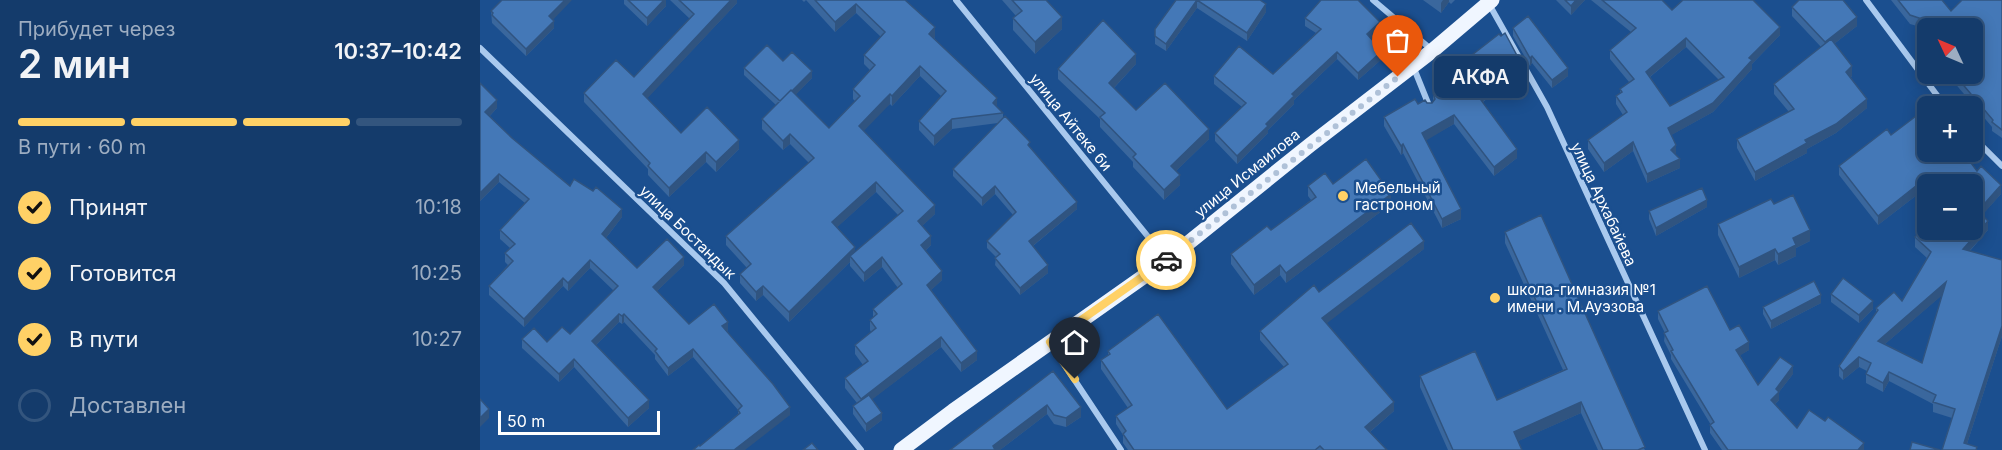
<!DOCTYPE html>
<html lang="ru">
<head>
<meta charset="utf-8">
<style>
	:root { --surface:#143b6b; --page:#214673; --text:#f1f3f6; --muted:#9dadc1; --line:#33557e; --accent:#ffd166 }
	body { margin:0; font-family:Inter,sans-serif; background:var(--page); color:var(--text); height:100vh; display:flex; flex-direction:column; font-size:22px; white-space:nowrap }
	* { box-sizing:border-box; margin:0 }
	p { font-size:20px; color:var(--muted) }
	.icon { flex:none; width:33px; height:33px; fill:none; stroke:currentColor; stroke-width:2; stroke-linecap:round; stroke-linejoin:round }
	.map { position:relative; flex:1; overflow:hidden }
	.details { display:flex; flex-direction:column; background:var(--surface); width:480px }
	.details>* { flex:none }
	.needle { width:39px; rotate:314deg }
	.controls { position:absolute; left:1437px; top:18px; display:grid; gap:12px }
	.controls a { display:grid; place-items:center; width:66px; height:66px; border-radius:9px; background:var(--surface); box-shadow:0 3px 15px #0003,0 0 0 2px var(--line); font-size:30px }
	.scale { position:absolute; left:18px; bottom:15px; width:162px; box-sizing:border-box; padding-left:6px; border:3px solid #fff; border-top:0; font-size:16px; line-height:21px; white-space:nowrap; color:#fff; -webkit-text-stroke:4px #1b4f8f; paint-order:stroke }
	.pin { position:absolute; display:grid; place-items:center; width:51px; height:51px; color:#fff; margin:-62px -26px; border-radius:50% 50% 50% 0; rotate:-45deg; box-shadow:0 0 6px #0007 }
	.pin .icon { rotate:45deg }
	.courier { position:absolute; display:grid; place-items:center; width:60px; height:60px; margin:-30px; border:4px solid #ffd166; border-radius:50%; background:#fff; color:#222; box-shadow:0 2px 8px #0007 }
	.bubble { position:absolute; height:42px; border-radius:9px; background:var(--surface); box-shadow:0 3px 15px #0003,0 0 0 2px var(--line); font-size:20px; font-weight:600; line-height:42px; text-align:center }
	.overview em { font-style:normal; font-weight:600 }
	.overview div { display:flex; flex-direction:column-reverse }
	.overview { display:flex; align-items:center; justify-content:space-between; height:102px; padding:0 18px }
	h1 { font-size:39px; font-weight:600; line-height:45px }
	.bar { display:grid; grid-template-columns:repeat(4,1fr); gap:9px 6px; align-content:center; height:72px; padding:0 18px }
	.bar i { height:8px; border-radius:4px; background:var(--line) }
	.bar .on { background:var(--accent) }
	.bar p { grid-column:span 4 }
	ol { padding:0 18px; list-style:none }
	li { display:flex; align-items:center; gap:18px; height:66px }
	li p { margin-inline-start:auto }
	li .icon { padding:6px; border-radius:50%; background:var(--accent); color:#111; stroke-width:4 }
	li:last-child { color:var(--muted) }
	li i { width:33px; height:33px; border:3px solid var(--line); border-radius:50% }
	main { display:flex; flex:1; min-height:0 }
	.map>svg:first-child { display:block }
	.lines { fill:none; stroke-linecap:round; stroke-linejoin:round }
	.street { stroke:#a9c9ee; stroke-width:6 }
	.primary { stroke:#f0f6ff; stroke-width:15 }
	.wall { fill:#3a679d; fill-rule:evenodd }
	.shaded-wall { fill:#305480 }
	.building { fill:#4478b7; stroke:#305480; stroke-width:1.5; fill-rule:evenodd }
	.done { stroke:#afc1d8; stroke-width:6; stroke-dasharray:0 10.8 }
	.route { stroke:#ffd166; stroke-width:8 }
	.poi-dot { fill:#ffd166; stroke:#1b4f8f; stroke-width:2 }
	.labels { text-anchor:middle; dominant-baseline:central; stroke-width:5; stroke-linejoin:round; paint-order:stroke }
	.street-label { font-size:15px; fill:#fff; stroke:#1b4f8f }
	.poi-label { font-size:15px; fill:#fff; stroke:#1b4f8f; text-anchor:start }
</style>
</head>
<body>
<main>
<section class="details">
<div class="overview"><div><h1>2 мин</h1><p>Прибудет через</p></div><em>10:37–10:42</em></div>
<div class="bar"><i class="on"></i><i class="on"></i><i class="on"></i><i></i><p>В пути · 60 m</p></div>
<ol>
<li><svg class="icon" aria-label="check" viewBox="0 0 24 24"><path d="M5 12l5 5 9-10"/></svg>Принят<p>10:18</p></li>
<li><svg class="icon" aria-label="check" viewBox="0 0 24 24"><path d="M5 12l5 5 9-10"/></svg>Готовится<p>10:25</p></li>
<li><svg class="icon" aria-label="check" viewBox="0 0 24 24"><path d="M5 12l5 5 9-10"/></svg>В пути<p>10:27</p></li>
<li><i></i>Доставлен</li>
</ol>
</section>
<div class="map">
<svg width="1522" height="450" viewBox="0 0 1522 450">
	<rect width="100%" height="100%" fill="#1b4f8f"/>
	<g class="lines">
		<path class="street" d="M476,0L687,260
			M893,0L952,50
			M1386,0L1465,106
			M1009,4L1067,107L1225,450
			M0,48L244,283L381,450
			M933,66L950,108
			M1492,136L1522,166
			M570,343L641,450"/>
		<path class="primary" d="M421,450L473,411L687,260L830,145L952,51L1012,0"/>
	</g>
	<path class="wall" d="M144,0H186V6L167,26L144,4Z
		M190,0H257V3L167,98L201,133L259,149L236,172L226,162L189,197L168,175V169L104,102V93L154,77L210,19Z
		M322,0H425L455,37L454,38L523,113V118L550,147L597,209L553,246L568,273L540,295L515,265L516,257L507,248V241L533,215L515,194L502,206L473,176V169L518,123L472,129L454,146L439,130V121L461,96L440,76L412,106L410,104L405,108L383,131L455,214L442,226L451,245L445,251L462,280L451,290L497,360L481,372L461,347L392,399L402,420L386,432L373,414V406L377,403L365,388V378L383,365L375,354V345L391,332L390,330V320L393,318V309L418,288L402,267L384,282L370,266V262L309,322L283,295L276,301L260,283V274L267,268L246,245V236L329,163L310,144L303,150L282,129V119L296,105L264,75V68L303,61L332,78L315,95L349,128L375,101L373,99V89L390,70L384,64V55L401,37L376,13L355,32L326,0L324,2ZM396,192L418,215L375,252L357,227Z
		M522,0H566L582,29L555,54L533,30V18L536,16Z
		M696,0H780L786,12L767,41L717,8L686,51L675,44V29Z
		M943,0H975L971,4L969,2L961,13Z
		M1076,0H1105L1091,15Z
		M1111,0H1182L1192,10L1300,35L1272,64V69L1233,112L1191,135L1195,154L1200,168L1167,183L1153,151L1124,172L1108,149V140L1143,115L1136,104V96L1140,93V89L1149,82L1130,59V50L1151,32ZM1206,47L1239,80L1190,106L1170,77Z
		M1411,0H1462L1471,11L1522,0V138L1512,131V127L1467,74H1492V28H1448V29L1430,24Z
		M1312,7L1377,26L1354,44L1372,76L1370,78L1387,108L1356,133L1327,149V153L1275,181L1257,148V139L1309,112L1294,94V84L1341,47L1312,16Z
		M11,11L73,20L74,28L46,56L12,23Z
		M825,18L900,30L891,38L902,59L878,80L857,59L814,100V104L788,130V133L757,164L735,141V133L762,107L734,84V76L793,74L836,33L825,26Z
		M1033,28L1088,76L1072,88L1052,63L1050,66L1033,36Z
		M656,64L634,88L656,110L729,139L696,171L700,185L684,200L653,167V162L620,127V119L578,79V69Z
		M1041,72L1003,102L1037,158L1014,176L974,124L945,140L981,219L962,228L923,153L921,155L904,126V117L938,104L952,103L953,102V93Z
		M0,83L17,108L9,117L32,138L90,186L142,217L126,238L157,268L204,265L177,291L209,324L248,330L247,331L310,415L220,446L258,414V410L213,357L188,376L175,359V355L144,322L142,324L139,322L116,345L169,408L148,427L94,367L79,382L42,348V339L67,342L90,334L134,291L110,268L88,291L83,286L44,327L9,295V286L28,265L25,262V253L30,248L20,239V230L45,203L19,182L0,201Z
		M1411,135L1497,171L1521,194L1502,215L1508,230L1490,251L1522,260V336L1487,444L1497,450H1462L1472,418L1453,412V404L1409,381L1403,392L1386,383V374L1387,371L1379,367L1363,380L1359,376V366L1396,314V308L1422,301L1447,258L1435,247V237L1492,184H1448V189L1446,188L1398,225L1359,175V166ZM1462,295L1442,363L1405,344Z
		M853,184L911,204L806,283L800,275L774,295L751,264V254L791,230L831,200L828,196V186Z
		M1294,204L1330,241L1316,248V256L1298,265L1295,260L1259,278L1238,235V224Z
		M1227,207L1176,236L1169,219V211Z
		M1025,232L1165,450H1118L1101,413L1038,441L1042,450H968L940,387V376L1017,400L1083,370L1025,243Z
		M944,249L846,323L914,411L890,432L907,450H648L643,443V435L636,424V416L648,408L621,369V360L628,355V351L747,409L804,367L780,340V331L839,292Z
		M1351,294L1393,309L1379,323L1351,302Z
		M1341,303L1291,329L1283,314V307Z
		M1178,311L1250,330L1269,350L1260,355L1278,385L1313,374L1299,392V400L1295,404L1317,428L1384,450H1242L1230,433V425H1231L1191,359V355L1184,341L1185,333L1178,319Z
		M573,371L601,417L586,427L574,424L567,414L520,450Z"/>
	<path class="shaded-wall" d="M85,0H92L69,24V16Z
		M184,0H186V6L167,26V18Z
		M251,0H257V3L163,103V94Z
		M717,0V8L686,51V44Z
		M963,0H969V2L961,13V3Z
		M1096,0H1105L1091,15V6Z
		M376,4V13L355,32V22Z
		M786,4V12L767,41V33Z
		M582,17V29L555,54V42Z
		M1377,17V26L1345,51V42Z
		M74,21V28L46,56V49Z
		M900,22V30L887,42V34Z
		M455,27V37L449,43V34Z
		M1300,27V35L1272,64V69L1233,112L1188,137V128L1269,58Z
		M1206,38V47L1166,80V72Z
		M902,51V59L878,80V73Z
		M857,52V59L814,100V104L788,130V133L757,164V156L812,94Z
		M656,54V64L629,93V83Z
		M1052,56V63L1050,66V58Z
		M1041,63V72L998,105V96Z
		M440,66V76L412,106V96Z
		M1372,66V76L1366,81V72Z
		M1088,68V76L1072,88V80Z
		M332,71V78L301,110V103Z
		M410,94V104L379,136V126Z
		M517,98V108L513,103Z
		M1387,99V108L1356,133L1327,149V153L1275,181V172L1325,140Z
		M17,100V108L5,121V112Z
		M974,115V124L942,143V133Z
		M472,119V129L454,146V136Z
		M729,129V139L691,176V166Z
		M310,134V144L303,150V141Z
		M259,140V149L236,172V162Z
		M1153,142V151L1124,172V163Z
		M923,144V153L921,155V146Z
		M1196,145V154L1191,150Z
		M1037,149V158L1014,176V167Z
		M226,152V162L189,197V188Z
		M1200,159V168L1167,183V174Z
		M19,174V182L0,201V193Z
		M700,175V185L684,200V190Z
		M1446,178V188L1398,225V216Z
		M396,182V192L352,232V222Z
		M1521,185V194L1498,220V211Z
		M515,186V194L502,206V198Z
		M911,194V204L806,283V273Z
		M1227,200V207L1176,236V228Z
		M597,202V209L549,249V241Z
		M455,205V214L438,230V221Z
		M142,209V217L122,243V234Z
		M981,209V219L962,228V219Z
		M1508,221V230L1483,258V249Z
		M1330,230V241L1316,248V256L1298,265V254L1313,238Z
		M451,236V245L441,255V245Z
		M944,241V249L842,327V318Z
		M375,247V257L370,256V262L309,322V312Z
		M1295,249V260L1259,278V267Z
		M204,257V265L173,295V287Z
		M402,257V267L384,282V273Z
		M110,260V268L88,291V283Z
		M568,265V273L540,295V288Z
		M800,265V275L774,295V285Z
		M462,271V280L447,294V285Z
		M83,278V286L44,327V319Z
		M1466,282V292L1398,350V341Z
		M283,286V295L276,301V292Z
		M1341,295V303L1291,329V321Z
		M1393,301V309L1379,323V315Z
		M139,314V322L112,349V341Z
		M144,314V322L142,324V316Z
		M248,322V330L242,334V326Z
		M1522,326V336L1485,450L1484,443Z
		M461,337V347L381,408V399Z
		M1269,342V350L1256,358V350Z
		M213,349V357L188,376V368Z
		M497,351V360L481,372V363Z
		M1379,357V367L1363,380V371Z
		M94,359V367L79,382V374Z
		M1313,366V374L1299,392V400L1291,408V400L1296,389Z
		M1409,372V381L1403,392V383Z
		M169,400V408L148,427V418Z
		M914,402V411L885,436V427Z
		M1101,402V413L1034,443V432Z
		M567,405V414L520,450H513V446Z
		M310,407V415L265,450H254Z
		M601,407V417L586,427V418Z
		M9,409V418L0,427V418Z
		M402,413V420L386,432V424Z
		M1384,443V450H1378Z"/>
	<path class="building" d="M22,0H85L69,16L74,21L46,49L12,15L13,13L11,11Z
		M148,0H184L167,18Z
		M199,0H251L163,94L201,133L227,107L259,140L236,162L226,152L189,188L168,166L170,163L104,93L136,60L154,77L214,14Z
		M335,0H425L455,27L449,34L517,98L513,103L523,113L472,119L454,136L439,121L466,91L440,66L412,96L410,94L405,99L379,126L455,205L438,221L451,236L441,245L462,271L447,285L497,351L481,363L461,337L381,399L365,378L388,361L375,345L396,328L390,320L397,314L393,309L422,284L402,257L384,273L370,256L423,211L396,182L352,222L375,247L309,312L283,286L276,292L260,274L271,264L246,236L334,158L310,134L303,141L282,119L311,90L349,128L380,96L373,89L395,65L384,55L405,32L376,4L355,22Z
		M532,0H566L582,17L555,42L533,18L542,11Z
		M696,0H780L786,4L767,33L717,0L686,44L675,36V29Z
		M841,0H878L900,22L887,34L902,51L878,73L857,52L812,94L814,96L786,124L788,126L757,156L735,133L766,103L734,76L759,46L793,74L841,29L825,18Z
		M1085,0H1096L1091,6Z
		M1122,0H1182L1192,10L1203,0H1273L1300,27L1269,58L1272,60L1233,103L1188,128L1196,145L1191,150L1200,159L1167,174L1153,142L1124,163L1108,140L1147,112L1136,96L1142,92L1140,89L1154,79L1130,50L1156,28ZM1206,38L1244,77L1190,106L1166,72Z
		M1319,0H1363L1377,17L1345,42L1312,7Z
		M1418,0H1462L1471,11L1482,0H1522V130L1512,122L1513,120L1474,74H1492V28H1460L1463,26L1430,15Z
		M1048,16L1088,68L1072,80L1052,56L1050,58L1033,28Z
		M623,20L656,54L629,83L656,110L685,83L729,129L691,166L700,175L684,190L653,157L656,154L620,117L625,113L578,69Z
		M1025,33L1041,63L998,96L1037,149L1014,167L974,115L942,133L981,209L962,219L923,144L921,146L904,117L935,99L938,104L945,100L947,103H952L955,99L953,93L964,86L965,76L1019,34L1021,36Z
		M1351,39L1372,66L1366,72L1387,99L1356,124L1325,140L1327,143L1275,172L1257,139L1314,109L1294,84Z
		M287,45L303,61L312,52L332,71L312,91L311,90L300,101L264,68Z
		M0,83L17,100L5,112L32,138L90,186L94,179L113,191L116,187L142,209L122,234L157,268L187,239L204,257L173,287L209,324L234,304L248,322L242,326L293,384L310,407L254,450H213L219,445L220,446L260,413L258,410L262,406L213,349L188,368L175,351L177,349L144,314L142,316L139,314L112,341L169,400L148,418L94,359L79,374L42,339L54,328L67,342L82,327L90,334L138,286L110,260L88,283L83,278L44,319L9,286L33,261L25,253L35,244L20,230L49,199L19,174L0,193Z
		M1448,107V152H1483L1497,171L1501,166L1521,185L1498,211L1508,221L1483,249L1522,260V326L1484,443L1497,447L1496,450H1462L1475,409L1453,402L1456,395L1409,372L1403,383L1386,374L1391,363L1379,357L1363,371L1359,366L1398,310L1396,308L1414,292L1422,301L1451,252L1435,237L1448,223V230H1492V184H1451L1446,178L1398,216L1359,166L1407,129L1411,135ZM1466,282L1442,363L1398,341Z
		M525,116L550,142L548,145L597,202L549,241L568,265L540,288L515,258L520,254L507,241L536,212L515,186L502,198L473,169Z
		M886,159L911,194L806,273L800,265L774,285L751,254L787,226L791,230L836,197L828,186L845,173L853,184Z
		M1222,188L1227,200L1176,228L1169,211Z
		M1313,195L1330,230L1313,238L1316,245L1298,254L1295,249L1259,267L1238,224L1291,199L1294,204Z
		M1061,215L1165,447L1158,450H1123L1101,402L1034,432L1042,450H973L940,376L995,351L1017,400L1087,369L1025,232Z
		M931,223L944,241L842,318L914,402L885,427L907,450H844L840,446L835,450H654L643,434L646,431L636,416L652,405L621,360L630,354L628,351L678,314L747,409L808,364L780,331L834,285L839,292Z
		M1363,278L1393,301L1379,315L1351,294Z
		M1334,281L1341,295L1291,321L1283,307Z
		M1227,286L1250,330L1259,325L1269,342L1256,350L1278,385L1300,357L1313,366L1296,389L1299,392L1291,400L1317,428L1329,410L1345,421L1348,417L1384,443L1378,450H1248L1230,425L1234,422L1191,351L1193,350L1184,333L1188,331L1178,311Z
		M573,371L601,407L586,418L574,415L567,405L513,446L515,450H470Z
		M389,395L402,413L386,424L373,406Z
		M0,399L9,409L0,418Z
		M1432,442L1460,450H1430Z
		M332,443L338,450H323Z"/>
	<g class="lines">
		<path class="done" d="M686,260L918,77"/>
		<path class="route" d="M595,379L570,342L686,260"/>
	</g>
	<g class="poi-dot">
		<circle cx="863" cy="196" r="6"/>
		<circle cx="1015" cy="298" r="6"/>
	</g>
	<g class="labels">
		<g class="street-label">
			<text transform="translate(591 122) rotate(51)">улица Айтеке би</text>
			<text transform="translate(767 173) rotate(-39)">улица Исмаилова</text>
			<text transform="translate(1124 204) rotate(65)">улица Архабайева</text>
			<text transform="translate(208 232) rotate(44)">улица Бостандык</text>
		</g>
		<g class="poi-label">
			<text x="875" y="187">Мебельный<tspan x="875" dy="17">гастроном</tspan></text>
			<text x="1027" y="289">школа-гимназия №1<tspan x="1027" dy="17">имени . М.Ауэзова</tspan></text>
		</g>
	</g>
</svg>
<div class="controls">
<a><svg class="needle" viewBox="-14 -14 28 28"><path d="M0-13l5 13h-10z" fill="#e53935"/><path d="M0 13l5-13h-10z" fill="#9dadc1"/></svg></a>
<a>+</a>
<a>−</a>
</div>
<div class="scale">50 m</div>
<div class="pin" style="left:918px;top:77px;background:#ea580c"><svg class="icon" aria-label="bag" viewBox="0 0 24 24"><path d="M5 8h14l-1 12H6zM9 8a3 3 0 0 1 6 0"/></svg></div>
<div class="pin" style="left:595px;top:379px;background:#1f2937"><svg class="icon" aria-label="home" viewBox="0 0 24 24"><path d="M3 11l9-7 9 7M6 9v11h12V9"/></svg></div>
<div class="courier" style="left:686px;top:260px"><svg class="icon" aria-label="car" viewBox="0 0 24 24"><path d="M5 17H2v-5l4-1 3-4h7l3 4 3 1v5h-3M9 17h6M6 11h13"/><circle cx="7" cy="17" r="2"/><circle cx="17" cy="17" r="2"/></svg></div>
<div class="bubble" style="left:954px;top:56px;width:93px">АКФА</div>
</div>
</main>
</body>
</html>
